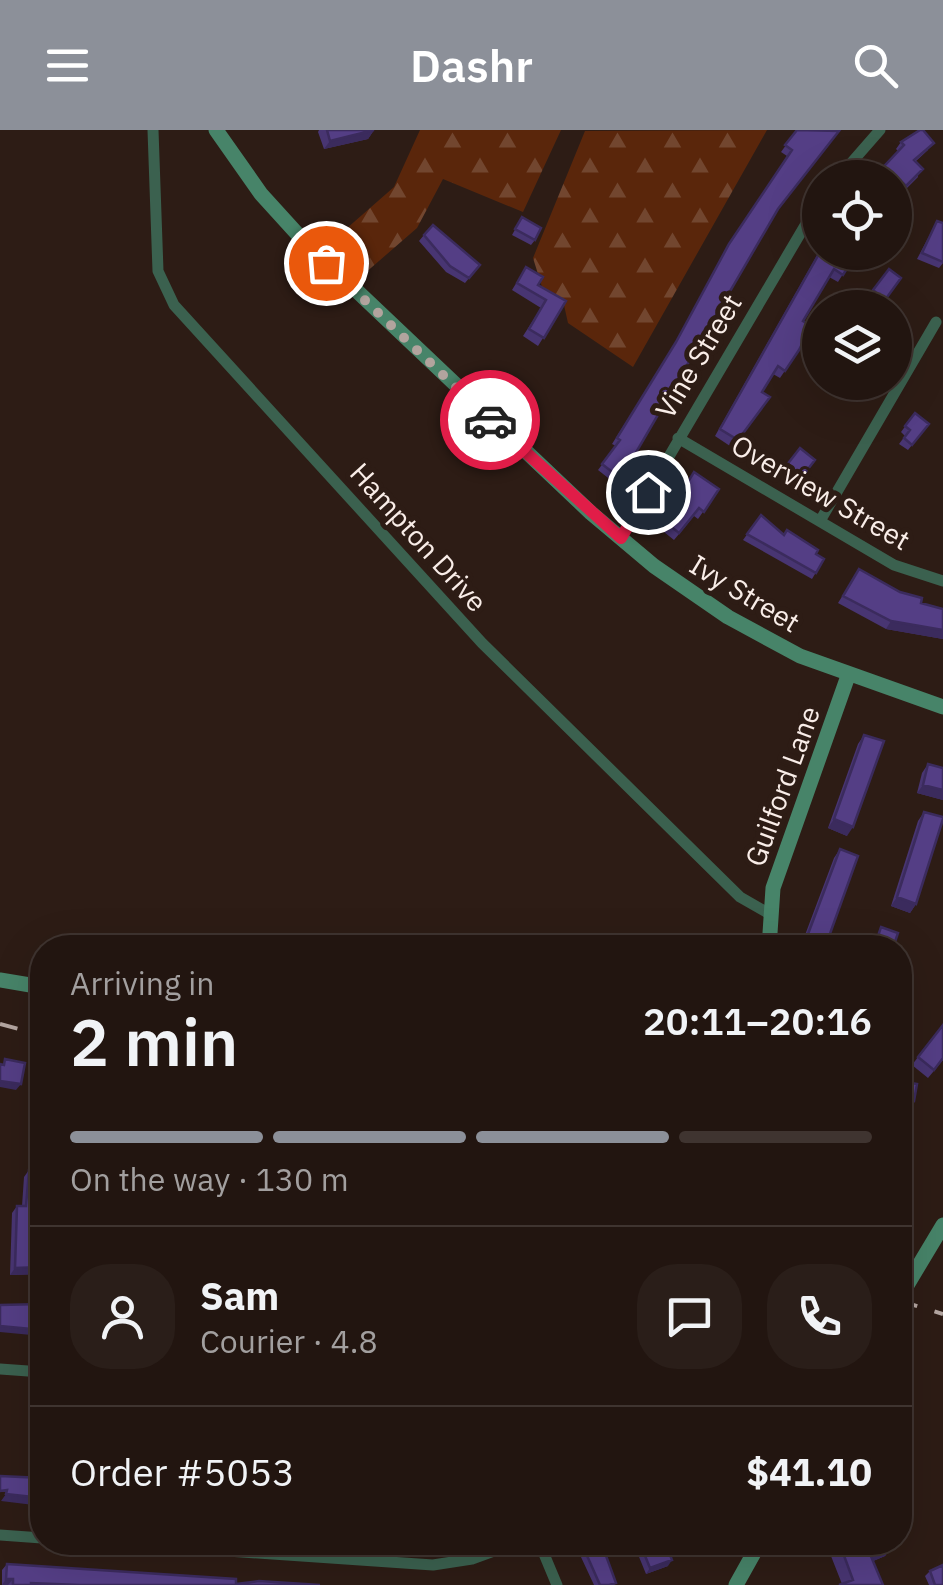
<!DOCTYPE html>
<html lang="en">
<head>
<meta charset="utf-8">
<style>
	:root { --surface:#221510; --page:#2a1e19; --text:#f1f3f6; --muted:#a29f9f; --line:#3f3430; --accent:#8c9099 }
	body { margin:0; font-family:"IBM Plex Sans",sans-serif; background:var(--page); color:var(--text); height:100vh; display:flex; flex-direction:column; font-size:38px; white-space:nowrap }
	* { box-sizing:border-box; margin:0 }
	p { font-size:32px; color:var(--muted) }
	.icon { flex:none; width:55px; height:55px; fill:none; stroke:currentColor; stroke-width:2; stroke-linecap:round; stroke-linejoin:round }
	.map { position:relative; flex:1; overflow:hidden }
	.panel { position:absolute; left:30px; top:805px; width:882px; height:620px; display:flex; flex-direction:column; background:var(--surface); border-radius:40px; box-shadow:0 10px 40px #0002,0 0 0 2px var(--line) }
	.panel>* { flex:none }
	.tools { position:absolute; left:802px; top:30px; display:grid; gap:20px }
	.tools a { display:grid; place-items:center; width:110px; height:110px; border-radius:50%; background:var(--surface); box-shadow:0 10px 40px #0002,0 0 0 2px var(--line); font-size:50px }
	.pin { position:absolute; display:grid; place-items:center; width:85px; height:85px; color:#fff; margin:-42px; border:5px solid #fff; border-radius:50%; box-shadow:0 2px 10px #0007 }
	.courier { position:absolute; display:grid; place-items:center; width:100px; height:100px; margin:-50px; border:8px solid #e11d48; border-radius:50%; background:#fff; color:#222; box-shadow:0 2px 12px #0007 }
	.summary em { font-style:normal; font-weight:600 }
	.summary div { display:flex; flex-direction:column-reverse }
	.summary { display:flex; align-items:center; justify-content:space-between; height:170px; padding:0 40px }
	h1 { font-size:65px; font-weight:600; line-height:75px }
	.bar { display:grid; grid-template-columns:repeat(4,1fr); gap:15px 10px; align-content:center; height:120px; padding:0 40px }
	.bar i { height:12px; border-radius:8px; background:var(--line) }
	.bar .on { background:var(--accent) }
	.bar p { grid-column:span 4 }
	.line { display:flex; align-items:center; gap:25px; padding:0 40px; border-top:2px solid var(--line) }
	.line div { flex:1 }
	.round { display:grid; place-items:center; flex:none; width:105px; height:105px; border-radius:40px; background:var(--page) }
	header { display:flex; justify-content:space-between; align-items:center; height:130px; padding:0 40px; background:var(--accent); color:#fff; font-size:45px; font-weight:600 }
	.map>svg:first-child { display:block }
	.forest { fill:url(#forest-firs) }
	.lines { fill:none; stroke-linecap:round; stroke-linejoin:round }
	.street { stroke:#3b614f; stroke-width:11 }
	.secondary { stroke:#478469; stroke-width:15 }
	.rail { stroke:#b4a6a1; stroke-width:4; stroke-dasharray:18 18; stroke-linecap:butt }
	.wall { fill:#483572 }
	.shaded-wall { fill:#3b2b5d }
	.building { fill:#543e85; stroke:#3b2b5d; stroke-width:2.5 }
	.done { stroke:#b2a49e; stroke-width:10; stroke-dasharray:0 18 }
	.route { stroke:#e11d48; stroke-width:12 }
	.labels { text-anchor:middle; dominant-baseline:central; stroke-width:10; stroke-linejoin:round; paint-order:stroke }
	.street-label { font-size:28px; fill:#f9ede8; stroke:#2d1c15 }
</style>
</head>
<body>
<header><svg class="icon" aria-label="menu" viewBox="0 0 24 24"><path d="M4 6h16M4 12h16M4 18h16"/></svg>Dashr<svg class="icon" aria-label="search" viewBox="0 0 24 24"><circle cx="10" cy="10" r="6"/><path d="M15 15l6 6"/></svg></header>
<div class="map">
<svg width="943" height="1455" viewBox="0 0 943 1455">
	<defs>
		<pattern id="forest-firs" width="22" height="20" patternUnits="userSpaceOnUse" patternTransform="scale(2.5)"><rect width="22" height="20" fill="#5a260b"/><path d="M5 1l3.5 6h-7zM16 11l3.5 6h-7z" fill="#72462f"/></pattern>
	</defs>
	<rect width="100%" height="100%" fill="#2d1c15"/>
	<path class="forest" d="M420,0H561L523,82L443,49L417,98L364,144L330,113L394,57Z
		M767,0L633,237L568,193L564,175L543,160L533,128L585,1Z"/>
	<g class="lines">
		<path class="street" d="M153,0L158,141L174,175L482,513L740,767L768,783
			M838,48L880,0
			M678,308L894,435L943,451
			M820,391L936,192
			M621,408L820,70
			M0,1239L42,1242
			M0,1405L42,1408
			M97,1412L433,1435L472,1429L519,1412
			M539,1412L557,1455"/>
		<path class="secondary" d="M216,0L261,64L301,108L591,383L654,436L728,487L800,526L943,577
			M769,818L773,758L848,546
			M0,850L42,857
			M900,1167L943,1095
			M736,1455L760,1412"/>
		<path class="rail" d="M0,894L42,905
			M900,1171L943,1184"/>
	</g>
	<path class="wall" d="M319,0H374L368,9L324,19L318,2Z
		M797,0L776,82L627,338L622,344L619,341L612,351L598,340L616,316L612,314L672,219L725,120L787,26L781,22Z
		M901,12L928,20L915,32L918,47L901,64L896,59L898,21L896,19Z
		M522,87L535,110L531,115L512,105Z
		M937,91L943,133L939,138L917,129Z
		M424,105L480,135L465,153L446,142L419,111Z
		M820,120V122H857L838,152L829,147L803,191L799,220L780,248L773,244L762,262L770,267L733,318L715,306Z
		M526,137L538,155L566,171L538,216L523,206L541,178L512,160Z
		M889,139L901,148L881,175L869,166Z
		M915,283L929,294L908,320L899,314L905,306L901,302Z
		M800,318L815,330L797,354L782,342Z
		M689,349L719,359L698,389L694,386L674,410L659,398Z
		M761,385L784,405L824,429L812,449L743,410Z
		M859,439L921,473L943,479V509L886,499L838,473Z
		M864,605L847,706L828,698L858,614Z
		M928,634L943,638V670L917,663L922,643Z
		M924,682L916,774L910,783L891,776L918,691Z
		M840,719L827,812L823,818H814L802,813L834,728Z
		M918,927L943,930L928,948L912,935Z
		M29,1040L42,1041V1070L40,1074H36L33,1114L42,1144L10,1145L12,1083L17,1076H22L24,1047Z
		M574,1412H601L616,1453L614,1455H594Z
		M835,1412H893V1415L885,1426L873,1431L883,1455L842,1454L829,1421Z
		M641,1416L668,1436L646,1444L637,1422Z
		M7,1434L236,1454L320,1455H2V1440Z
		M930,1441L943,1455H929L925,1446Z"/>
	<path class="shaded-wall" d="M374,0L368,9L324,19L330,11Z
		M891,491L943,500V509L886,499Z
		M923,655L943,660V670L917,663Z
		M834,689L853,697L847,706L828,698Z
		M897,767L916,774L910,783L891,776Z
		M808,804L827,812L823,818H814L802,813Z
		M0,951L21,954L16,960L0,957Z
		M900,969L914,971L908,980L900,979Z
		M36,1067H42V1070L40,1074H31Z
		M42,1137V1144L10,1145L15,1138Z
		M0,1196L42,1200V1206L0,1202Z
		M6,1364L42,1368V1376L1,1371Z
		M893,1415L885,1426L862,1436L870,1424Z
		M672,1430L668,1436L646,1444L650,1438Z
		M6,1449H13L8,1455H2Z
		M31,1453L81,1454L30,1455Z"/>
	<path class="building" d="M327,0H374L330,11Z
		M797,0L839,1L778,79L627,338L624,335L616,345L602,334L620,310L617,308L676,212L729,114L792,20L785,15Z
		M920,0H923L934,13L914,30L923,39L906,56L901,51L895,57V48H873L904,15L901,12Z
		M522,87L541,98L535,110L515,99Z
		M937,91L943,93V132L922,123Z
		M433,95L480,135L469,148L450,136L424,105Z
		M820,122H857L843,145L834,139L803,191L811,196L799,220L785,241L778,236L762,262L770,267L738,310L720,299Z
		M526,137L543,147L538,155L566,171L544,208L529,199L546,170L517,153Z
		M889,139L901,148L885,170L873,160Z
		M915,283L929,294L912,315L904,308L910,300L905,296Z
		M800,318L815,330L801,348L786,336Z
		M694,342L719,359L704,382L699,378L679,403L664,391Z
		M761,385L784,405L787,400L818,420L816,424L824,429L816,443L747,404Z
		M859,439L900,462L922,468L921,473L943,479V500L891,491L843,466Z
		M864,605L884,611L853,697L834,689Z
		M928,634L943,638V660L923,655Z
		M924,682L943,687V689L916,774L897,767Z
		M840,719L858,726L827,812L808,804Z
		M881,797L898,803L893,818H865L869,806L877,809Z
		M943,895V928L934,940L918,927Z
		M5,929L25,933L21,954L0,951V934L4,935Z
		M900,951L917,954L914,971L900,969Z
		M29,1040L42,1041V1067H36L33,1114L42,1113V1137L15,1138L17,1076H26Z
		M42,1174V1200L0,1196V1175Z
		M0,1346L42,1348V1368L6,1364L7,1360L0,1361Z
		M581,1412H601L616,1453L609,1455H600Z
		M651,1412H665L672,1430L650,1438L641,1416Z
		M839,1412H893V1415L870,1424L883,1455H839L853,1450Z
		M7,1434L236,1449V1454L259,1451L320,1455H80L31,1453V1455H13V1449H6Z
		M943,1435V1455H935L930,1441Z"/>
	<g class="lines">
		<path class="done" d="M326,133L490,290"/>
		<path class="route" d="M490,290L621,408L648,362"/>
	</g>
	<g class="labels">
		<g class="street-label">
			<text transform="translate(698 226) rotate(-59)">Vine Street</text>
			<text transform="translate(821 362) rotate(30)">Overview Street</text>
			<text transform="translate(419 407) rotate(48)">Hampton Drive</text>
			<text transform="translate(745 463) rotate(31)">Ivy Street</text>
			<text transform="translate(782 656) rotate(-70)">Guilford Lane</text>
		</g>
	</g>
</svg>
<div class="tools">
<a><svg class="icon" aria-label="locate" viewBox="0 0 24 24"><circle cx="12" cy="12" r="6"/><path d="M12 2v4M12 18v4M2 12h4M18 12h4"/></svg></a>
<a><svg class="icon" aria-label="layers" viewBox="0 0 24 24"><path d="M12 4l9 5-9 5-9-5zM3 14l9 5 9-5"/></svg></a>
</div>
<div class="pin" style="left:326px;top:133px;background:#ea580c"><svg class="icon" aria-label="bag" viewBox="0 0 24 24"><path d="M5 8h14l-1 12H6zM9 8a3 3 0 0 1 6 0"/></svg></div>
<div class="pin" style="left:648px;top:362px;background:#1f2937"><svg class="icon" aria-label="home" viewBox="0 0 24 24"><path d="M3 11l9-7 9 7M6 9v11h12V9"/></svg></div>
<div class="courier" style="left:490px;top:290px"><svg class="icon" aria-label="car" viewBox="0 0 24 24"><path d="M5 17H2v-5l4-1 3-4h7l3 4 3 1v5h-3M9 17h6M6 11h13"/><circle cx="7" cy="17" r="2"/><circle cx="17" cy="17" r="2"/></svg></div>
<section class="panel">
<div class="summary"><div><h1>2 min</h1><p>Arriving in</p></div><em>20:11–20:16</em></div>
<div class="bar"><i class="on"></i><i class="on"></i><i class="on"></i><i></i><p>On the way · 130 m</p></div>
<div class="line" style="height:180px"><a class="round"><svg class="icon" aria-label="person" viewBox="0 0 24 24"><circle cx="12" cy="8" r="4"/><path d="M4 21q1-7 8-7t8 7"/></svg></a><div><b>Sam</b><p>Courier · 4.8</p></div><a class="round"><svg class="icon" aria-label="chat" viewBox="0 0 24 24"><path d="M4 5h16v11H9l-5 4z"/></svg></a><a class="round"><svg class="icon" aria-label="phone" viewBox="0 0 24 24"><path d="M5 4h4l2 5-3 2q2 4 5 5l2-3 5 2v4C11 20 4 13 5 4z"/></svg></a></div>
<div class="line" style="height:130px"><div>Order #5053</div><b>$41.10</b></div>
</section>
</div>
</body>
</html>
